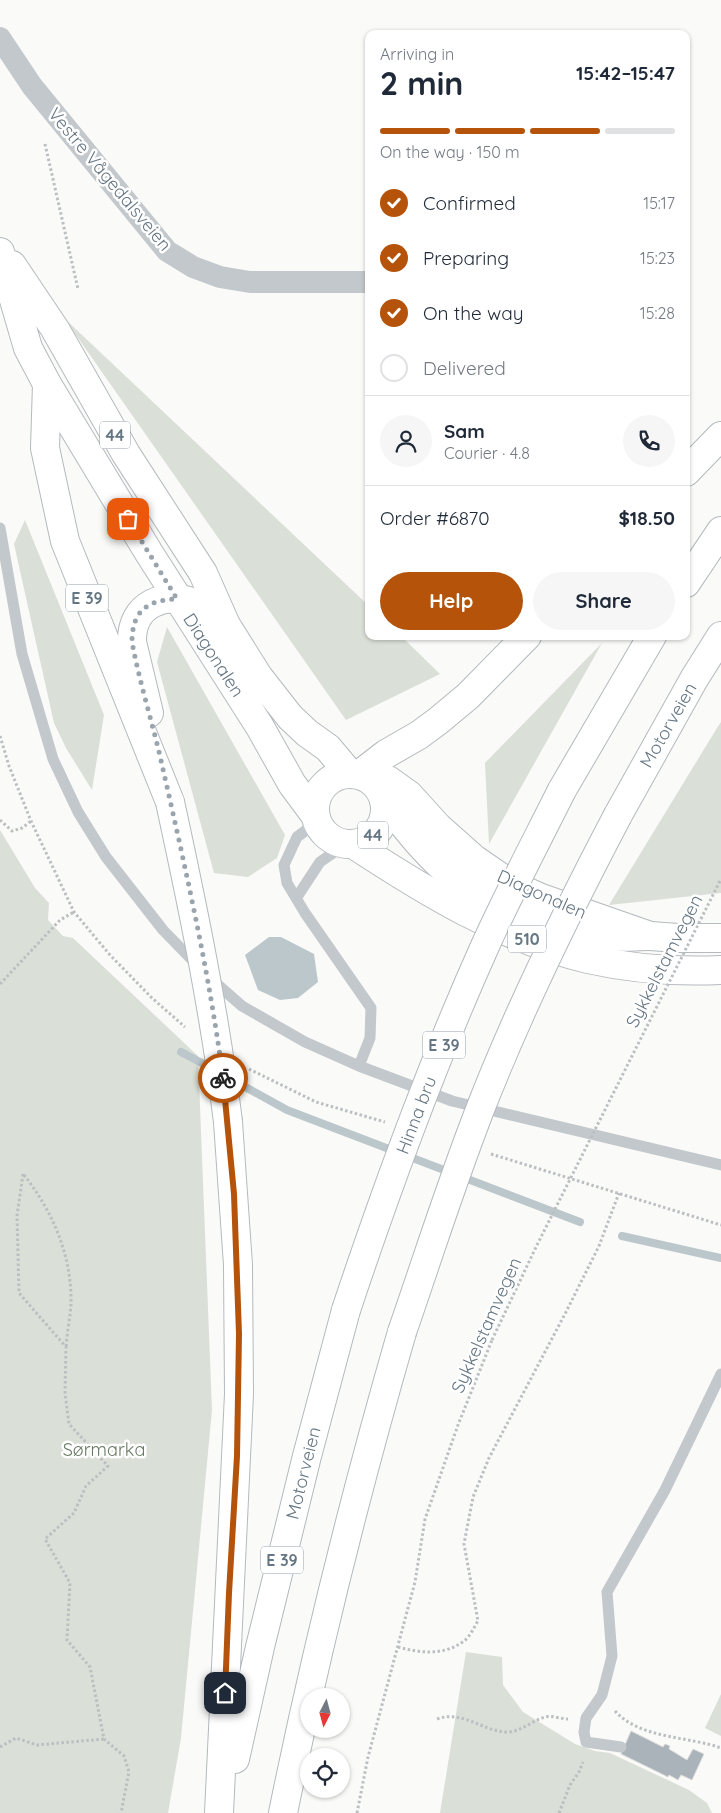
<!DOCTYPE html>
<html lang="en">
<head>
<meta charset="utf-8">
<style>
	:root { --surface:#fff; --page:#f6f6f7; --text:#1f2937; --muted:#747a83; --line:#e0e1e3; --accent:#b45309 }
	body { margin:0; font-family:Quicksand,sans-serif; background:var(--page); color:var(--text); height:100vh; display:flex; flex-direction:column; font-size:19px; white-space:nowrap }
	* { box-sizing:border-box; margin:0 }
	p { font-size:16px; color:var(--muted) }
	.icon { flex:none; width:28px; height:28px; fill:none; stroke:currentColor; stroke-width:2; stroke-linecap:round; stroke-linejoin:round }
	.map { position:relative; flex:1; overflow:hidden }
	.sheet { position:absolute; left:365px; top:30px; width:325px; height:610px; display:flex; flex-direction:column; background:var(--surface); border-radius:10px; box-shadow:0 1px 4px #0004 }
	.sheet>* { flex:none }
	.needle { width:32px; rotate:186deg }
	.controls { position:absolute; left:300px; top:1688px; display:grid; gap:10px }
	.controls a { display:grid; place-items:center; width:50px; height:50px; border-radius:50%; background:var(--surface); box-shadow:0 1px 4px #0004; font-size:25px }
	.pin { position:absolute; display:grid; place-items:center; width:42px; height:42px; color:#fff; margin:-21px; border-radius:10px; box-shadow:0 2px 8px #0006 }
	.courier { position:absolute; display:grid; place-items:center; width:50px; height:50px; margin:-25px; border:4px solid #b45309; border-radius:50%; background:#fff; color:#222; box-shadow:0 1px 6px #0007 }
	.headline em { font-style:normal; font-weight:700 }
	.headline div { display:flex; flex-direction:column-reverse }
	.headline { display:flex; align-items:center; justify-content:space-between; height:85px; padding:0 15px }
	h1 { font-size:32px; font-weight:700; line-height:38px }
	.bar { display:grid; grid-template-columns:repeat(4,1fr); gap:8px 5px; align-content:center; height:60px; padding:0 15px }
	.bar i { height:6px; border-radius:4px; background:var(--line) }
	.bar .on { background:var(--accent) }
	.bar p { grid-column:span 4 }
	.line { display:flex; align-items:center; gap:12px; padding:0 15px; border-top:1px solid var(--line) }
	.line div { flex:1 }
	.round { display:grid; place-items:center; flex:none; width:52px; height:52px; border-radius:26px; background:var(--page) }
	ol { padding:0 15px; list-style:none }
	li { display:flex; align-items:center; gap:15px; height:55px }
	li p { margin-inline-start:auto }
	li .icon { padding:5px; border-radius:50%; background:var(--accent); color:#fff; stroke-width:4 }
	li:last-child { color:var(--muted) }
	li i { width:28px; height:28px; border:2px solid var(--line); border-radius:50% }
	.cta { display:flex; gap:10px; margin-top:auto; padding:10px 15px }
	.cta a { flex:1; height:58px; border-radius:30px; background:var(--accent); color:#fff; font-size:20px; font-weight:700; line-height:58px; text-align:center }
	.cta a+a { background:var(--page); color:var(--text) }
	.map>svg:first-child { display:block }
	.green { fill:#dadfd7 }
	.water { fill:#bbc7cb }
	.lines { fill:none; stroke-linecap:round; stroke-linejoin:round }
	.stream { stroke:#bbc7cb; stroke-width:8 }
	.building { fill:#aab3b9; stroke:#dcdcda }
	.primary-casing { stroke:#b5babe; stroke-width:30 }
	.motorway-casing { stroke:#b4b9bd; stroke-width:30 }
	.path { stroke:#bbbfc2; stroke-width:3; stroke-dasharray:2.5 2.5; stroke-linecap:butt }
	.service { stroke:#c3c8cc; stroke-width:11 }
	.minor { stroke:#c3c8cc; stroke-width:22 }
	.primary { stroke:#fff; stroke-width:28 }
	.motorway { stroke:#fff; stroke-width:28 }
	.motorway-bridge-casing { stroke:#b4b9bd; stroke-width:30; stroke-linecap:butt }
	.path-bridge { stroke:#bbbfc2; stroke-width:3; stroke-dasharray:2.5 2.5; stroke-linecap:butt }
	.motorway-bridge { stroke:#fff; stroke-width:28 }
	.done { stroke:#99a4ac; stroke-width:5; stroke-dasharray:0 9 }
	.route { stroke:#b45309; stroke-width:6 }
	.labels { text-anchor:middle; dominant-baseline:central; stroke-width:5; stroke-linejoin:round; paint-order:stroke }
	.shield { fill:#fff; stroke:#939fa8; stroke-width:1 }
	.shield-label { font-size:16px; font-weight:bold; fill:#657683 }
	.street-label { font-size:18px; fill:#657683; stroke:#fff }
	.park-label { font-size:18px; fill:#687a64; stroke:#fff }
</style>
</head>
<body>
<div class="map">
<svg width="721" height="1813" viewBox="0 0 721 1813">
	<rect width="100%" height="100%" fill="#fafaf8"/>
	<path class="green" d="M64,318L369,606V636H401L440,674L346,720Z
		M25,520L104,715L92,790L66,748L54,723L14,544Z
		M167,627L285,835L277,858L248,877L214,873L157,662Z
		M602,643L489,844L485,763Z
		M721,722V893L609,905L717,728Z
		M0,830L35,888L49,903L48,920L63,936L73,938L198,1056L212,1410L181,1738L168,1813H0Z
		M466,1652L502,1657L503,1685L523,1712L575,1744L595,1751L610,1753L689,1790L707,1803L712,1813H440Z
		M721,1694V1736L705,1728Z"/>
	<path class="water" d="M269,937H281L314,954L318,982L298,998L280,1000L258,990L245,955Z"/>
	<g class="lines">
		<path class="stream" d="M181,1052L215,1070
			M229,1078L287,1110L580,1222
			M622,1236L721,1258"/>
	</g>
	<path class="building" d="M631,1731L663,1747L665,1744L670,1746L669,1749L687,1760L693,1749L704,1754L692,1780L681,1775L678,1780L669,1775L668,1777L621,1754Z"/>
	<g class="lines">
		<defs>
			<path id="primary" d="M0,252L28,348L47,384L149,553L260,727L292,784L315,815
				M12,265L55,329L126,454L203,573L226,625L258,676L290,717L307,733L328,748L349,773
				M315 809a35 35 0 1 1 70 0a35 35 0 1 1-70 0Z
				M366,777L388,780L409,795L438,827L474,859L512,885L541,898L650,936L678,938H721
				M353,844C426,892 503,939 588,959C632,969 677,972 721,970"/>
			<path id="motorway" d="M47,384L45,448L65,541L170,802
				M686,472L721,436
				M686,583L721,531
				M149,713L132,642C131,604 165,590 198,604C208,609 217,618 226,625
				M360,774L386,754L419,735L438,721L468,696L527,636
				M562,790L652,636
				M384,800C406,828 428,857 456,879C490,905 561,929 604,936C619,938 635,936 650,936
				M618,815L694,679L721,636
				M235,1759L260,1647L307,1456L346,1310
				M219,1813L239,1394L238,1265L228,1122
				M283,1813C316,1651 356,1491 402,1332"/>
		</defs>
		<use href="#primary" class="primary-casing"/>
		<use href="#motorway" class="motorway-casing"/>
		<path class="path" d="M45,144L78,289
			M0,736L9,766L31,821L74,912L110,955L152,998L185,1027
			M0,820L12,831L22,828L31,821
			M0,984L60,920L74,912
			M249,1069L316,1102L385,1122
			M491,1154L721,1225
			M23,1174L17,1216L19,1293L66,1347L65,1393L69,1424L108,1466L86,1486L74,1513L45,1539L70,1583L67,1640L90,1667L104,1739L124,1756L129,1772L121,1813
			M24,1175C53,1212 72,1256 71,1304C70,1318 67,1333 66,1347
			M398,1647C420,1653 444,1656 464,1641C470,1637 474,1627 478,1621L464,1544L473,1497L489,1458L566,1312L599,1246L619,1193
			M615,1711C640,1739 688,1736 721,1748
			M437,1719C462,1710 481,1730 505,1732C520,1733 531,1721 545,1717C552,1715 561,1719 568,1719
			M0,1747L16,1738L37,1745L104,1739
			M357,1813L368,1757L415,1582L425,1519L458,1425L492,1340
			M559,1813L570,1785L579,1772L583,1762"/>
		<path class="service" d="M0,528L22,654L53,759L78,812L106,857L163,930L199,967
			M317,822L297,837L284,865L287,883L305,913L371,1008L370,1038L359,1066
			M297,897L320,862L346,844
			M210,978L242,1006L305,1042L359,1066L452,1101L721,1165
			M621,1747L586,1742L584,1732L586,1718L602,1695L612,1656L607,1592L665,1490L721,1374"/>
		<path class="minor" d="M0,38L32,86L167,251L193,267L220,277L250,282H369"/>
		<use href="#primary" class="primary"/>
		<use href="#motorway" class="motorway"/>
		<defs>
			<path id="motorway-bridge" d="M170,802C193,908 215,1014 228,1122
				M346,1310C387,1187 432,1064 485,946C509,893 536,842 562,790
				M402,1332C428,1257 452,1181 481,1107C520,1007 568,910 618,815"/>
		</defs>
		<use href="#motorway-bridge" class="motorway-bridge-casing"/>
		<path class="path-bridge" d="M492,1340L537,1245L721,879"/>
		<use href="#motorway-bridge" class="motorway-bridge"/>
	</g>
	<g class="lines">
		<path class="done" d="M128,519L177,599C148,600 132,610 132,642C139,680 151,718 160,756C184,862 209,970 223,1078"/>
		<path class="route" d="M223,1078L234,1194L239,1334L237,1456L229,1593L225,1693"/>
	</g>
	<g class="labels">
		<g class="shield">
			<rect x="100" y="421.5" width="30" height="27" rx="4"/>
			<rect x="66" y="584.5" width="42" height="27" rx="4"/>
			<rect x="358" y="821.5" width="30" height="27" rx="4"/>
			<rect x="508" y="925.5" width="38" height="27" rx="4"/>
			<rect x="423" y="1031.5" width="42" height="27" rx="4"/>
			<rect x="261" y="1546.5" width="42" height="27" rx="4"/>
		</g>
		<g class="shield-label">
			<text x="115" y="435">44</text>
			<text x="87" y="598">E 39</text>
			<text x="373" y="835">44</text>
			<text x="527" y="939">510</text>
			<text x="444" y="1045">E 39</text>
			<text x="282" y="1560">E 39</text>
		</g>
		<g class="street-label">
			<text transform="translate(110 179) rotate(50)">Vestre Vågedalsveien</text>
			<text transform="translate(214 655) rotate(57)">Diagonalen</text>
			<text transform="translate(668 725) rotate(-60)">Motorveien</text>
			<text transform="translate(542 894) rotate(24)">Diagonalen</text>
			<text transform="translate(664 961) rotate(-63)">Sykkelstamvegen</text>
			<text transform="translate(416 1115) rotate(-69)">Hinna bru</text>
			<text transform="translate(486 1325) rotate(-66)">Sykkelstamvegen</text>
			<text transform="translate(303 1473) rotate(-76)">Motorveien</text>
		</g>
		<g class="park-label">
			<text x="104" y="1449">Sørmarka</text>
		</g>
	</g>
</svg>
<div class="controls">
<a><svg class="needle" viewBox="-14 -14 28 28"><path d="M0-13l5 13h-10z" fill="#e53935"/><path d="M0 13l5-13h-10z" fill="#747a83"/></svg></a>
<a><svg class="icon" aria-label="locate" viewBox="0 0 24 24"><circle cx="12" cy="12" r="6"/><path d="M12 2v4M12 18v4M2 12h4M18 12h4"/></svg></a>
</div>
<div class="pin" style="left:128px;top:519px;background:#ea580c"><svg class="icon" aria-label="bag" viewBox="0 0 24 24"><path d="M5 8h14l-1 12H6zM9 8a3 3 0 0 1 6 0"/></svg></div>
<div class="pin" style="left:225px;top:1693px;background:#1f2937"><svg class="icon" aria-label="home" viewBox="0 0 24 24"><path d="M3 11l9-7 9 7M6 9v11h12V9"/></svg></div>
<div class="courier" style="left:223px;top:1078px"><svg class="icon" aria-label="bike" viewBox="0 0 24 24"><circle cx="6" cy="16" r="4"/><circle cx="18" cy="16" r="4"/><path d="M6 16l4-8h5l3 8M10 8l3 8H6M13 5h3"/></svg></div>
<section class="sheet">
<div class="headline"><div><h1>2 min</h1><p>Arriving in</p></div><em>15:42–15:47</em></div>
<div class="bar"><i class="on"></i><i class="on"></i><i class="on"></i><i></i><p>On the way · 150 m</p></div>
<ol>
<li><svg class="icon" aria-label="check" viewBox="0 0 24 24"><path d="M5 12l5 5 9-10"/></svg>Confirmed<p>15:17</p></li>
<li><svg class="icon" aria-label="check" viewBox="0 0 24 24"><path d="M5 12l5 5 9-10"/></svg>Preparing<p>15:23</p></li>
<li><svg class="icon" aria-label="check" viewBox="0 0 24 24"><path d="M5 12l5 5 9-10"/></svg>On the way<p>15:28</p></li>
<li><i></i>Delivered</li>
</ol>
<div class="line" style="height:90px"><a class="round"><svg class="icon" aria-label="person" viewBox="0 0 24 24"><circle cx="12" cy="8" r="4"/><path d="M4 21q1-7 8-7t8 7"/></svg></a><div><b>Sam</b><p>Courier · 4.8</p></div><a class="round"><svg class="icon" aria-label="phone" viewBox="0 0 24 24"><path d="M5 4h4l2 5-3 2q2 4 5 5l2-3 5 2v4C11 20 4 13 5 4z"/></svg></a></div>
<div class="line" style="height:65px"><div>Order #6870</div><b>$18.50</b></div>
<div class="cta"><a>Help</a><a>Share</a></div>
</section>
</div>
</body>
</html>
